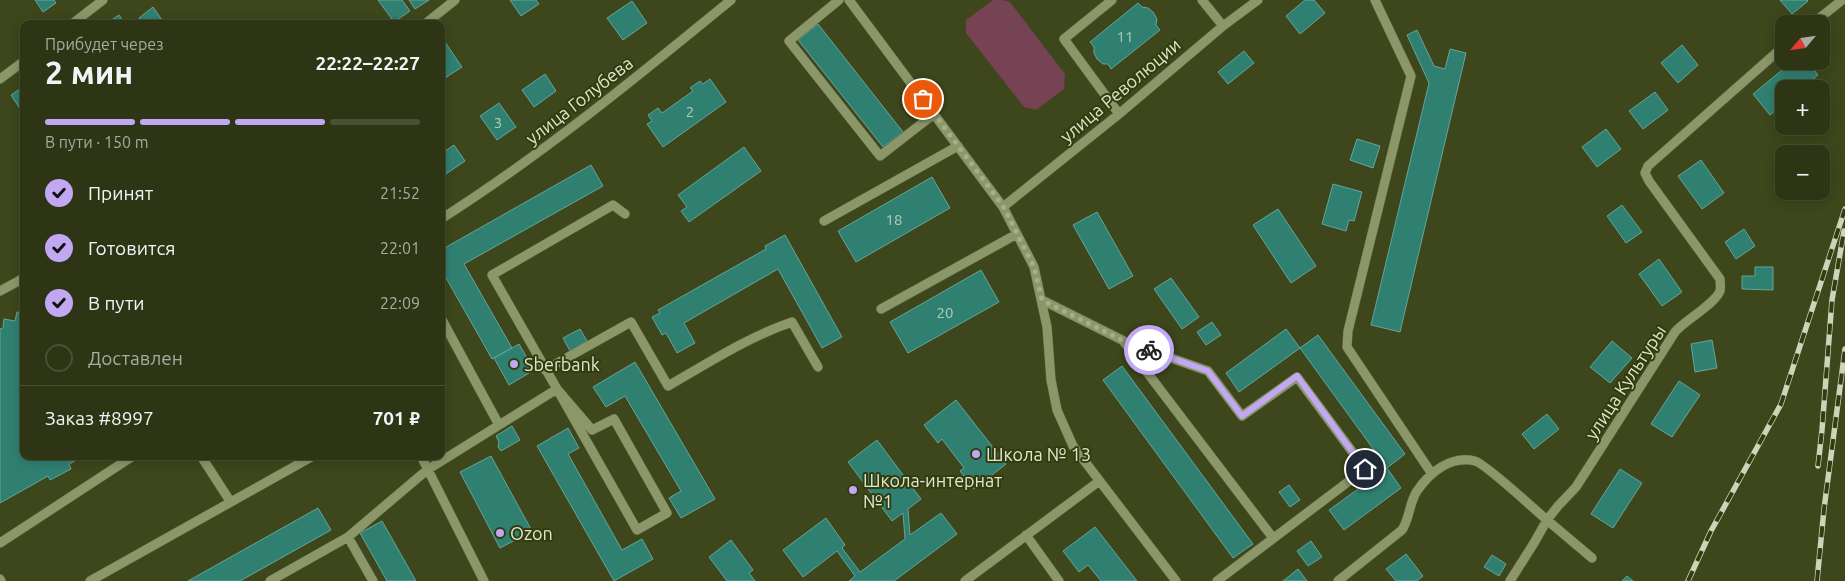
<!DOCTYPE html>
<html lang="ru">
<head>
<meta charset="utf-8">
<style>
	:root { --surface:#2e3514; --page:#3a4022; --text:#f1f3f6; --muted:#a7aba0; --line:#495034; --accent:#c2a8f3 }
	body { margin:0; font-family:Ubuntu,sans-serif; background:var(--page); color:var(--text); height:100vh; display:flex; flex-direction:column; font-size:19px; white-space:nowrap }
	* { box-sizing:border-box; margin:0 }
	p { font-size:16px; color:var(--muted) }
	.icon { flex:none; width:28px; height:28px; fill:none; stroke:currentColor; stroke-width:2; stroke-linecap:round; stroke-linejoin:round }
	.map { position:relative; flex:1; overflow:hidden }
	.side { position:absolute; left:20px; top:20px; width:425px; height:440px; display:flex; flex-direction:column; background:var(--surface); border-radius:10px; box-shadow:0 2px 12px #0003,0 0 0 1px var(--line) }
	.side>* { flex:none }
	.needle { width:32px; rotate:241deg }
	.fabs { position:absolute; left:1775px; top:15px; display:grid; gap:10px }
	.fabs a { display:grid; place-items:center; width:55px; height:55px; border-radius:10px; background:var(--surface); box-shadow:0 2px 12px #0003,0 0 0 1px var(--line); font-size:25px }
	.pin { position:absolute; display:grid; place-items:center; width:42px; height:42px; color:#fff; margin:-21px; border:2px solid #fff; border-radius:50%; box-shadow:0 1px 5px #0007 }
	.courier { position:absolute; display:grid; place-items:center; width:50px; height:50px; margin:-25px; border:4px solid #c2a8f3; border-radius:50%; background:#fff; color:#222; box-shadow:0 1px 6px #0007 }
	.overview em { font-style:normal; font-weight:600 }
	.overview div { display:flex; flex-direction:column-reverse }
	.overview { display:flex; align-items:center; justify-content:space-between; height:85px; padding:0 25px }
	h1 { font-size:32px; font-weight:600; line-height:38px }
	.bar { display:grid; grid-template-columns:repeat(4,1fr); gap:8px 5px; align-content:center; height:60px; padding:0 25px }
	.bar i { height:6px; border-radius:4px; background:var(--line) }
	.bar .selected { background:var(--accent) }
	.bar p { grid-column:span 4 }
	.line { display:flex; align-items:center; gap:12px; padding:0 25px; border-top:1px solid var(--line) }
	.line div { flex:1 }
	ol { padding:0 25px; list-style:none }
	li { display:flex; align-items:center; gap:15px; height:55px }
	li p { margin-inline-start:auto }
	li .icon { padding:5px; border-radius:50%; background:var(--accent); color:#111; stroke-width:4 }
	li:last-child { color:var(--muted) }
	li i { width:28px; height:28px; border:2px solid var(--line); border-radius:50% }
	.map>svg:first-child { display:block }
	.green { fill:#764354 }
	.building { fill:#308072; stroke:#67a498 }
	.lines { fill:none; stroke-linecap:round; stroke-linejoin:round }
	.minor-casing { stroke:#5d643e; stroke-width:10 }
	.minor { stroke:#8c9769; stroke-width:9 }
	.rail-casing { stroke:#cdd4b9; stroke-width:5.5 }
	.rail { stroke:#333c0f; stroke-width:4; stroke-dasharray:11; stroke-linecap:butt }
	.done { stroke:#a6ae8f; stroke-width:5; stroke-dasharray:0 9 }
	.route { stroke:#c2a8f3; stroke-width:6 }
	.poi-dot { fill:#c2a8f3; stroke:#333c0f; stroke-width:2 }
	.labels { text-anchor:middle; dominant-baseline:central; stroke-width:4; stroke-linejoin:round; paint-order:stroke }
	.number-label { font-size:15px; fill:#b3ccb6 }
	.street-label { font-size:18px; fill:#dfe6cd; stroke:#333c0f }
	.poi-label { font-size:18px; fill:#dfe6cd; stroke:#333c0f; text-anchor:start }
</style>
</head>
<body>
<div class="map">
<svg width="1845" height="581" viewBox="0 0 1845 581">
	<rect width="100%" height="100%" fill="#3d471b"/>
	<path class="green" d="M993,0H1002L1010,2L1065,74L1064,89L1036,110L1024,107L966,33V20Z"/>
	<path class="building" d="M35,0H54L56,3L43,12Z
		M378,0H402L410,11L394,22Z
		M409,0H429L415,9Z
		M510,0H536L539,4L521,16Z
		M1305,0H1314L1325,13L1300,34L1286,16Z
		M1780,0H1807L1808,1L1792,14Z
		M632,1L647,23L623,40L607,18Z
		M1138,3L1142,7L1148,8L1153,12L1157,19L1156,25L1160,30L1111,69L1108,64H1103L1097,59L1094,53V47L1090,42Z
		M153,7L162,20L158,24H143L139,18Z
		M119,15L125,24H108L107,23Z
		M818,24L903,132L883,147L798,40Z
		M1417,30L1434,66L1445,69L1450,49L1466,53L1400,332L1371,325L1429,83L1407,35Z
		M445,42L462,67L445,78L441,73V44Z
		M1682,45L1698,65L1678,83L1661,63Z
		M1244,51L1254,63L1228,84L1218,72Z
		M1793,61H1807L1818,75L1801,89H1784V103L1770,115L1753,94Z
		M545,74L556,91L534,107L522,90Z
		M710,79L726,102L663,147L647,124L652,121L648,115L658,108L662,113L693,91L690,88L700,81L703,84Z
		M23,87L24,89V115L11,95Z
		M1655,92L1668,110L1643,129L1629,111Z
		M499,103L516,127L497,140L480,116Z
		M1606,129L1621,149L1597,167L1582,147Z
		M1357,139L1380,146L1373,168L1350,160Z
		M454,145L465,161L443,176L441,173V154Z
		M744,147L761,171L689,222L681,211L687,207L678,195Z
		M1701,160L1724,193L1702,209L1678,176Z
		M591,165L603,186L464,264L512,348L492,359L441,269V250Z
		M932,177L950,208L856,262L838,231Z
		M1333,184L1362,192L1354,221L1349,220L1346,231L1322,224Z
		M1622,205L1642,232L1626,243L1607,216Z
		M1278,209L1316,266L1291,283L1253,225Z
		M1097,212L1133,276L1109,289L1073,225Z
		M1744,229L1755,246L1736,259L1725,242Z
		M785,235L842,337L822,348L778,269L684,323L695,343L677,353L666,333L662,335L652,317L660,313L658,310L766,249L765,246Z
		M1659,259L1682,292L1662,306L1639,274Z
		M1755,267H1773V290L1742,289V276H1755Z
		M981,270L999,302L908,353L890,322Z
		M1171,278L1199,317L1182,329L1154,289Z
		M17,312L24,313V456H84L69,464L71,469L50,480L48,476L0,503V329L3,328L4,319L15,321Z
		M1212,322L1221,335L1206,345L1197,332Z
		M580,329L587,341L570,351L563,338Z
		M1286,329L1300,348L1239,392L1226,373Z
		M1318,335L1405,454L1387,468L1300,348Z
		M1712,340L1717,368L1695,372L1691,344Z
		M1612,341L1632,358L1610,383L1590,367Z
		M519,344L534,370L509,385L494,358Z
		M635,362L715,499L681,518L669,498L681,491L625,396L606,407L593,387Z
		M1122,366L1253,544L1233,558L1103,380Z
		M1679,381L1700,395L1672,437L1651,424Z
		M956,400L1006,464L974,489L960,471L964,468L942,439L938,443L924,425Z
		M1547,414L1559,429L1534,449L1522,434Z
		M512,426L520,440L501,451L498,447L499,442L496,436Z
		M568,428L579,448L568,454L622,550L642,539L653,559L614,581L537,446Z
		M877,440L921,499L908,509L910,535L941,513L957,534L894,581H849L855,576L837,551L803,577L783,550L826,518L845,545L842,548L860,572L905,539L903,513L892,521L848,462Z
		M491,456L532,531L500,548L460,472Z
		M1387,468L1401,488L1344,530L1329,510Z
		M1620,469L1642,483L1613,528L1591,514Z
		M1289,485L1300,500L1290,507L1279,492Z
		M318,508L331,530L240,581H188Z
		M382,521L416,581H387L360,533Z
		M1095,527L1137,581H1101L1088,565L1079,572L1063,551Z
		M731,540L753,570L749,573L755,581H727L709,557Z
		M1311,541L1322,557L1308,566L1297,551Z
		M1406,554L1423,576L1417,581H1396L1386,569Z
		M1492,555L1506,564L1499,576L1484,567Z
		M1298,569L1307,581H1283Z
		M1627,576L1633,581H1622Z"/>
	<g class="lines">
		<defs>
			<path id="minor" d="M839,0L789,41L880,156L934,114
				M849,0L1003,207L1034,267L1047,327L1051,380L1057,410L1073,446L1176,581
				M1112,0L1064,39L1119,114
				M1202,0L1223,26
				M1375,0L1411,76L1348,331L1347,347L1432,474
				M72,24L103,0
				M425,24L455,0
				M1812,24L1841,1
				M0,79L24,61
				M1003,207L1119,114L1223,26L1258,0
				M441,219C543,154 637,77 731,0
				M824,221L958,146
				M0,291L24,278
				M1042,300L1128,343L1208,371L1242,416L1297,377L1365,469L1217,581
				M881,309L1017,234
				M441,318L499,425
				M1124,342L1273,538
				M545,370L631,322L668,386C708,363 748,337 792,322L818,367
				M201,456L230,501
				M421,456L484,581
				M1026,535L1059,581
				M348,537L373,581
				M0,543L133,456
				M0,579L1,581
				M90,581L313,456
				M270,581L348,537L427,470L557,389L637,530L667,513L614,419L592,430L557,389L492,275L613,205L625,214
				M965,581L1098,482
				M1338,581L1402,530C1410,518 1409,503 1417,491C1430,472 1451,455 1475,461C1486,464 1535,510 1547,520L1558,506L1576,487L1675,332C1685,320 1715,304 1720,291C1721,287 1720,282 1720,279L1649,181L1645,173L1648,166L1784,46
				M1510,581L1534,543L1547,520L1592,558"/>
		</defs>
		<use href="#minor" class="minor-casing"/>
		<use href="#minor" class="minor"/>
		<defs>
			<path id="rail" d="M1818,466L1822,430L1832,300L1844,231
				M1688,581L1711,531L1781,404L1845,209
				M1817,581L1824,509L1845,349"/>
		</defs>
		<use href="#rail" class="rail-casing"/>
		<use href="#rail" class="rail"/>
	</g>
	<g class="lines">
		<path class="done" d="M923,99L1003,206L1034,267L1042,300L1128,343L1149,350"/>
		<path class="route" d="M1149,350L1208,371L1242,416L1297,376L1365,469"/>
	</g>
	<g class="poi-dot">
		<circle cx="514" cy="364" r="5"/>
		<circle cx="976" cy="454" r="5"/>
		<circle cx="853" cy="490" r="5"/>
		<circle cx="500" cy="533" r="5"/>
	</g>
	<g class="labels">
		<g class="number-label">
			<text x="1125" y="36">11</text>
			<text x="690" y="111">2</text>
			<text x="498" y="122">3</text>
			<text x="894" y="219">18</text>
			<text x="945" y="312">20</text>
		</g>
		<g class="street-label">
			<text transform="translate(1120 90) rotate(-40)">улица Революции</text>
			<text transform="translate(579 100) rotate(-38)">улица Голубева</text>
			<text transform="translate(1625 382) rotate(-57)">улица Культуры</text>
		</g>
		<g class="poi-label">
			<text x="524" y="364">Sberbank</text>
			<text x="986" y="454">Школа № 13</text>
			<text x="863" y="480">Школа-интернат<tspan x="863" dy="21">№1</tspan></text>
			<text x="510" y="533">Ozon</text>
		</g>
	</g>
</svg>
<div class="fabs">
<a><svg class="needle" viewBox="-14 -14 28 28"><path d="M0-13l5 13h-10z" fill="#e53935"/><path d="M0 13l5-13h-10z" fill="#a7aba0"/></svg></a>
<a>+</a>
<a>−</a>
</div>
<div class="pin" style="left:923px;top:99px;background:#ea580c"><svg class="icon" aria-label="bag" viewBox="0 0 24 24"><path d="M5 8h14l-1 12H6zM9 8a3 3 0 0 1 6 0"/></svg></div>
<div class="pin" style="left:1365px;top:469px;background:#1f2937"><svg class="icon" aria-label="home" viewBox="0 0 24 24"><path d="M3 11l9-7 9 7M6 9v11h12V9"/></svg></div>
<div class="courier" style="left:1149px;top:350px"><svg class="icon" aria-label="bike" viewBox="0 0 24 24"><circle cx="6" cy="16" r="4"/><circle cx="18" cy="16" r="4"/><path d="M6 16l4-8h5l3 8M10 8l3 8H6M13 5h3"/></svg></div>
<section class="side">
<div class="overview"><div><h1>2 мин</h1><p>Прибудет через</p></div><em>22:22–22:27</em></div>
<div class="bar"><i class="selected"></i><i class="selected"></i><i class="selected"></i><i></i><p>В пути · 150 m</p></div>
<ol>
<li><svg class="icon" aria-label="check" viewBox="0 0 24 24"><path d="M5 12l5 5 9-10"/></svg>Принят<p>21:52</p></li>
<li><svg class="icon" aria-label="check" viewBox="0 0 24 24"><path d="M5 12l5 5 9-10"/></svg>Готовится<p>22:01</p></li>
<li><svg class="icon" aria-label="check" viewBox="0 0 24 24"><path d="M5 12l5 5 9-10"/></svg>В пути<p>22:09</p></li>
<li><i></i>Доставлен</li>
</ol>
<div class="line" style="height:65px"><div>Заказ #8997</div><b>701 ₽</b></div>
</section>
</div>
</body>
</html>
